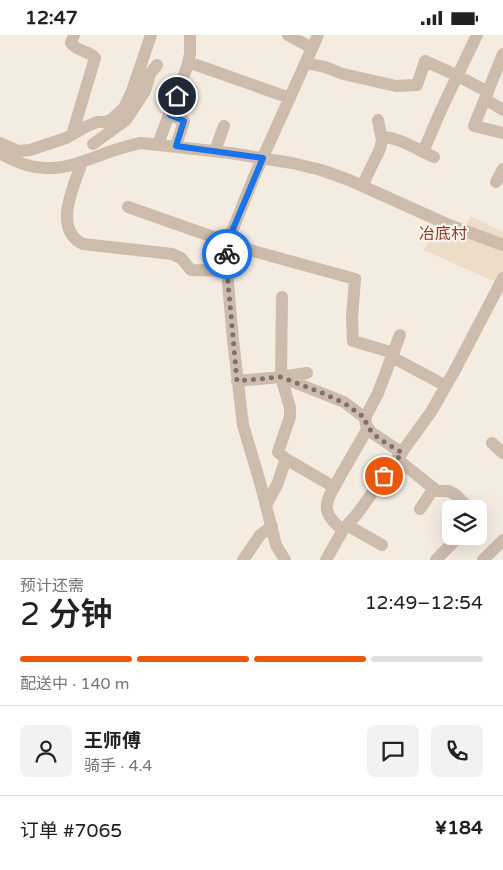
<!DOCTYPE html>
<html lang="zh">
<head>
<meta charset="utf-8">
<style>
	:root { --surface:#fff; --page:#f2f2f2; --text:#202124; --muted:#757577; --line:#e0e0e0; --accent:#ea580c }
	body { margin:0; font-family:"Varela Round","Noto Sans SC",sans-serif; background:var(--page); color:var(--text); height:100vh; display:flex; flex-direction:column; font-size:19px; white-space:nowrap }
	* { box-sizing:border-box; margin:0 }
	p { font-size:16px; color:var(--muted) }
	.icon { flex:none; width:28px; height:28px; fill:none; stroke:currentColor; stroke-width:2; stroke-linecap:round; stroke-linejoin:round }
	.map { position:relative; height:525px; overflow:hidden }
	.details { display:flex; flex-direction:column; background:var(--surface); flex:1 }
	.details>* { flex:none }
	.buttons { position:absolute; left:442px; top:465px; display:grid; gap:10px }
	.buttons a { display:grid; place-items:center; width:45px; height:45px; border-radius:8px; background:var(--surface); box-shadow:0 5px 20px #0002; font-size:25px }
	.pin { position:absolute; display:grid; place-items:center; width:42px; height:42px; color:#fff; margin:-21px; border:2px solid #fff; border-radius:50%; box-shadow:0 1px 5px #0007 }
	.courier { position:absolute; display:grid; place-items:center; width:50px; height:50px; margin:-25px; border:4px solid #1a73e8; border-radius:50%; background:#fff; color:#222; box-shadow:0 1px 6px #0007 }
	.headline em { font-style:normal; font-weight:600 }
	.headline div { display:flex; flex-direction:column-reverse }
	.headline { display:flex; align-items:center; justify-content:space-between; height:85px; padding:0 20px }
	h1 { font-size:32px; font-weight:600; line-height:38px }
	.bar { display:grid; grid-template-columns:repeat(4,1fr); gap:8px 5px; align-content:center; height:60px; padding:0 20px }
	.bar i { height:6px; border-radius:4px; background:var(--line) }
	.bar .on { background:var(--accent) }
	.bar p { grid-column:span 4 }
	.line { display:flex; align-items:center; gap:12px; padding:0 20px; border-top:1px solid var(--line) }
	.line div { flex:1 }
	.round { display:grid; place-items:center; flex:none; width:52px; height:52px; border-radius:8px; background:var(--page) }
	.status { display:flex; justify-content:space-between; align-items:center; height:35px; padding:0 25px; background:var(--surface); direction:ltr }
	.status svg { height:14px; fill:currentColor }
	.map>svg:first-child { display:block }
	.plaza { fill:#ecdcc8 }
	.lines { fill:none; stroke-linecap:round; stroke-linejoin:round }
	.minor { stroke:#cdbbac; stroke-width:12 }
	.done { stroke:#7c716b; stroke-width:5; stroke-dasharray:0 9 }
	.route { stroke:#1a73e8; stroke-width:6 }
	.labels { text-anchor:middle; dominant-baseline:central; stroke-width:4.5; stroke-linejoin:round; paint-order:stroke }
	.quarter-label { font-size:16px; fill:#8c3b22; stroke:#fbf5ee }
</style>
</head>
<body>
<div class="status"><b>12:47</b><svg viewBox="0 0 49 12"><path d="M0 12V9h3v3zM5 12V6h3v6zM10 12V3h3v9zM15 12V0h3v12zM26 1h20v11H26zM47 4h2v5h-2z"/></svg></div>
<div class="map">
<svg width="503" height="525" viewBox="0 0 503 525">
	<rect width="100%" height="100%" fill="#f4ebe1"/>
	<path class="plaza" d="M471,181L503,197V243L500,249L424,215L440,186L463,195Z"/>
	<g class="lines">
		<path class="minor" d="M288,0L312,13
			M503,19L474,91L503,98
			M188,27L290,63
			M306,28L325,32L343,39L396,51L417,50L425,26L458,41L488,57
			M485,64L503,75
			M170,80L184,86L176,111
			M72,100L95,23C89,15 77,17 71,8L74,0
			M382,102C399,102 418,115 434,122
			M0,108L18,116L30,115L66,103L85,92L97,87H105L111,85L124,73L132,56L151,0
			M93,109L126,85L145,56L150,39L157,30
			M158,109L187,32L190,19V0
			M215,116L224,91
			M423,117L441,75L477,0
			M0,118C57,153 87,118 141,108L230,118L292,128L321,135L349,145L449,190L503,210
			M82,127C74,151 52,194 83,209L172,219L181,223L191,235L227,236
			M496,147L503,134
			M362,151L380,114L382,105L378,85
			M128,172L253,216L355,244L352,283L353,306L394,318
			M282,262L281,342L290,373V382L278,417L286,424
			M400,300L378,358L365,383L366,390L371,397L402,418
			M392,322L446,351
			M281,342L344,367L365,383
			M237,346L281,342L307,338
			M492,408L503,418
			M397,424L437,456H449L456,460L470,474
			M266,470L277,450L286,424L334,452
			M420,474L434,453
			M347,490L382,510
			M343,495C315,474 329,463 342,438C351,423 359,408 368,393
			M243,525L260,500L272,491
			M285,525L276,510L261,451L243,390L233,305L227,236V216L233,194L254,142L318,0
			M326,525L343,495L357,479L431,377L455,335L503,243
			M436,525L459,501
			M483,525L503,505"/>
	</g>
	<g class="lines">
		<path class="done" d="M227,219V236L237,346L281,342L320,357L344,368L365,383C367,400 389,409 402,418L384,441"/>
		<path class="route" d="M177,61L170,80L184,86L176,111L263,123L233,194L227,219"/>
	</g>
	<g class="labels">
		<g class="quarter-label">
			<text x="443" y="199">冶底村</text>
		</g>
	</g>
</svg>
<div class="buttons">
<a><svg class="icon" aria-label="layers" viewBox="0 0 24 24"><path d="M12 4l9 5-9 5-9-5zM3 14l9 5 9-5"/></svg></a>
</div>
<div class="pin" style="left:384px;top:441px;background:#ea580c"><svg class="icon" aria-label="bag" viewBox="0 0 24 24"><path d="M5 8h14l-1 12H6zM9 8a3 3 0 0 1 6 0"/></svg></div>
<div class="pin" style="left:177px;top:61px;background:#1f2937"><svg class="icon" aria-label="home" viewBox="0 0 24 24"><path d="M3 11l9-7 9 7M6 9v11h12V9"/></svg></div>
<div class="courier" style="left:227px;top:219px"><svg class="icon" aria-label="bike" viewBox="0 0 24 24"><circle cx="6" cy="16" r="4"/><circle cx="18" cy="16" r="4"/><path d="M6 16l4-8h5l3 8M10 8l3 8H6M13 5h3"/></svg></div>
</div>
<section class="details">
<div class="headline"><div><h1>2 分钟</h1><p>预计还需</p></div><em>12:49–12:54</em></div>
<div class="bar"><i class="on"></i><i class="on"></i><i class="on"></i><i></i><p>配送中 · 140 m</p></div>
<div class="line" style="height:90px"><a class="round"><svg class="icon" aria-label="person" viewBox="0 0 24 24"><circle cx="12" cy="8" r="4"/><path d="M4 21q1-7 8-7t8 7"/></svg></a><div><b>王师傅</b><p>骑手 · 4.4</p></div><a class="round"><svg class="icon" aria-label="chat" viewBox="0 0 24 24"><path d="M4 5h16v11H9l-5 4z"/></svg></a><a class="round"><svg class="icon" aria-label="phone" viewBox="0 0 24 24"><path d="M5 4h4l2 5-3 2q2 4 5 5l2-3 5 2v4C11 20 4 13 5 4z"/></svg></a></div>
<div class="line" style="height:65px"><div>订单 #7065</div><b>¥184</b></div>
</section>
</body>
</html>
